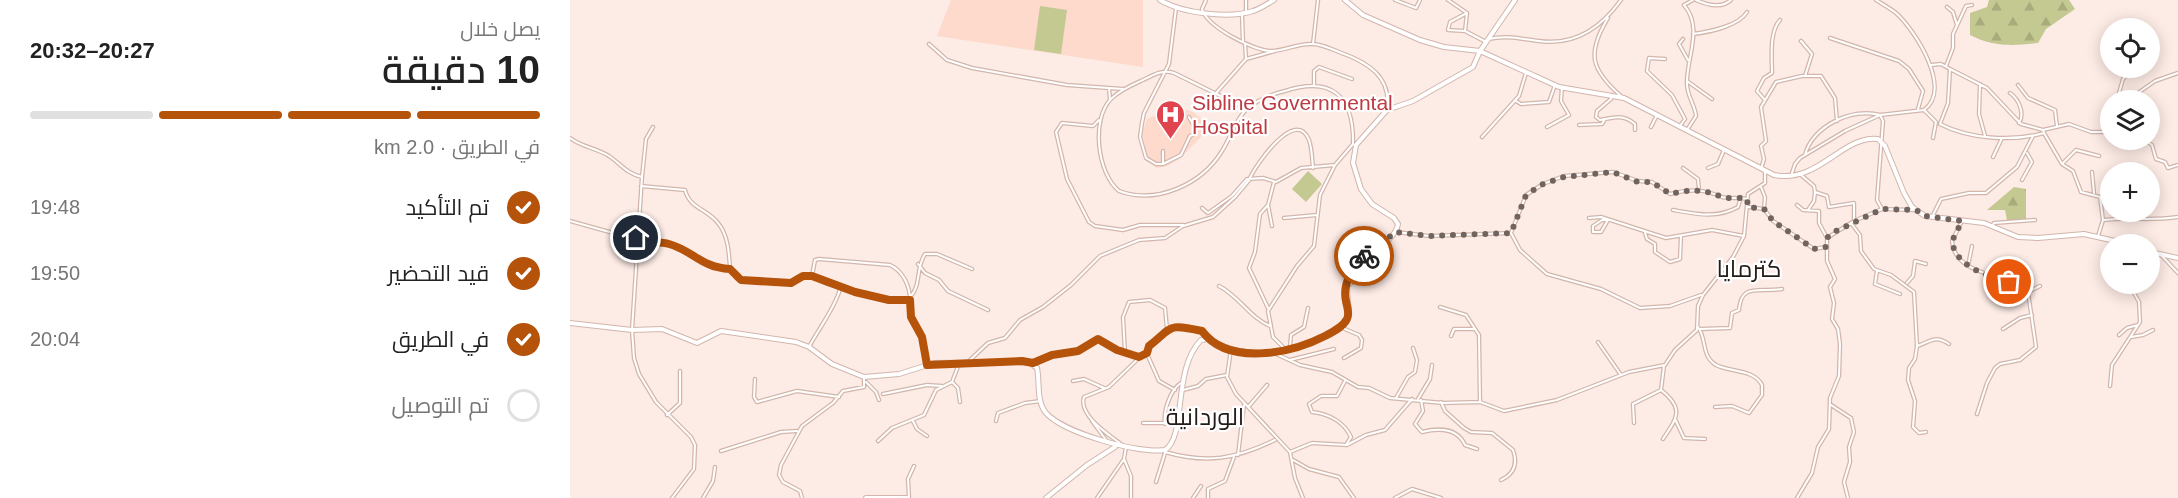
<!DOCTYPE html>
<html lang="ar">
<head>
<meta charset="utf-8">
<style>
	:root { --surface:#fff; --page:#f2f2f2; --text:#222; --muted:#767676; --line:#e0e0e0; --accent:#b45309 }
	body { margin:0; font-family:Arial,Cairo,sans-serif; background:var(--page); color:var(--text); direction:rtl; height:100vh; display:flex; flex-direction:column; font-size:22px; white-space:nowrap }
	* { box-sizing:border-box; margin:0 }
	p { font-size:20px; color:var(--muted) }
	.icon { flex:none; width:33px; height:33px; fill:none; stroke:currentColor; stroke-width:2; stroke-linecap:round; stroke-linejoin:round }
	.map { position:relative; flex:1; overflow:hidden; direction:ltr }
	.panel { display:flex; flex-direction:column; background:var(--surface); width:570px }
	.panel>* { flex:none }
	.buttons { position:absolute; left:1530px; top:18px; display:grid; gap:12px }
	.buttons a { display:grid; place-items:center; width:60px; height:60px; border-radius:50%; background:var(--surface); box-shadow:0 3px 15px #0003; font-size:30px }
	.pin { position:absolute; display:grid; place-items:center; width:51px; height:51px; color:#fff; margin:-26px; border:3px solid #fff; border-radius:50%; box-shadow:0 2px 6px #0007 }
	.courier { position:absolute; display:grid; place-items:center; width:60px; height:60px; margin:-30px; border:4px solid #b45309; border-radius:50%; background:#fff; color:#222; box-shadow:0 2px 8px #0007 }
	.overview em { font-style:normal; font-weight:600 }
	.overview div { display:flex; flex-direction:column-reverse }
	.overview { display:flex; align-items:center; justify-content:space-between; height:102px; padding:0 30px }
	h1 { font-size:39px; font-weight:600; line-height:45px }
	.bar { display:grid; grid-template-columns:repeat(4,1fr); gap:9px 6px; align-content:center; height:72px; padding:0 30px }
	.bar i { height:8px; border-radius:4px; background:var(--line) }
	.bar .on { background:var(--accent) }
	.bar p { grid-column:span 4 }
	ol { padding:0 30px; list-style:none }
	li { display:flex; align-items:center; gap:18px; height:66px }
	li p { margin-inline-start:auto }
	li .icon { padding:6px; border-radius:50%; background:var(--accent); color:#fff; stroke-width:4 }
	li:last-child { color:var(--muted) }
	li i { width:33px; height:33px; border:3px solid var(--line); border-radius:50% }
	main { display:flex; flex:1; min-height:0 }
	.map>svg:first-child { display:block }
	.built { fill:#fedacd }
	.grass { fill:#c4c891 }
	.forest { fill:url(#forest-firs) }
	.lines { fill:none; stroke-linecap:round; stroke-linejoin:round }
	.street-casing { stroke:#d2b6ac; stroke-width:4.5 }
	.secondary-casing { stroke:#d2b6ac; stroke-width:6 }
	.street { stroke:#fff; stroke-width:2 }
	.secondary { stroke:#fff; stroke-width:4 }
	.done { stroke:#71645f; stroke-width:6; stroke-dasharray:0 10.8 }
	.route { stroke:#b45309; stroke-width:8 }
	.labels { text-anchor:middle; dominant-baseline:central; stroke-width:4.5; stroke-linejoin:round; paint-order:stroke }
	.health-label { font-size:21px; fill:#be3a42; stroke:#fff; text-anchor:start }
	.quarter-label { font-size:24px; fill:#251b17; stroke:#fff }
</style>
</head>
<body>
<main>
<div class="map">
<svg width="1608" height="498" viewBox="0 0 1608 498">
	<defs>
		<pattern id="forest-firs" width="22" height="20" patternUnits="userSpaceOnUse" patternTransform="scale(1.5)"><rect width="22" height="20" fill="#c4c891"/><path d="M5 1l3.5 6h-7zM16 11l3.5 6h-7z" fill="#a8ab7c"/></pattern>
	</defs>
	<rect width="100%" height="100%" fill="#fdebe5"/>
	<path class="built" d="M381,0H573V67L367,36Z
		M605,107L623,112L632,120L631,137L608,160L597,166L586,168L577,155L572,133L577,119Z"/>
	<path class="grass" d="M470,6L497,10L491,54L464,50Z
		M738,171L752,184L736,202L722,189Z"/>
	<path class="forest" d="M1419,0H1499L1505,9L1476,29L1468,43C1443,46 1423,47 1400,35V13L1417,7Z
		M1444,187L1456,189V222L1437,220L1435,210H1417Z"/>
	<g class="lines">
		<defs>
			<path id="street" d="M636,0L632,9C637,27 684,51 701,51C715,51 728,43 742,44C752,44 761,49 769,52C797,62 822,76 817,110
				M825,0L846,8L850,0
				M878,0L897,13L895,31
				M1126,0C1137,5 1151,9 1161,0
				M1377,7L1383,12L1387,25
				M676,13V0
				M897,13L880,22L878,30L895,31L916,42
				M672,15L673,42
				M1038,18C1016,54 1021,70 1052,97
				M1123,34C1139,32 1169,26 1177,12
				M1260,38L1329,61L1339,69L1353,91L1348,109
				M918,39C938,35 950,39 969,41C1004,46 1031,28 1051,0
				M1113,39L1109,44L1118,60
				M1231,41L1242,54L1235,76
				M359,44L377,60L402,68L497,85L553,89
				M743,44L748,0
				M676,59L705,51
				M1095,59L1079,58L1077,71L1102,95L1115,119L1109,127
				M1361,65L1371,64L1380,69L1378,103L1370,124C1399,139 1442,142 1474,133L1492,164L1503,171L1511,192L1530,197L1533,220L1528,236
				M1376,66L1383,48V34L1396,6L1402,5
				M1380,69L1417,88L1451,124L1473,130L1474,133
				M1117,81L1142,99
				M1410,84L1409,114L1415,136
				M744,85V71L749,67L782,79
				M1448,85L1458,98L1485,110L1487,126
				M539,88L540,100
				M647,92L676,59L675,43
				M1440,93C1449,99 1455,114 1449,123
				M1042,95L1041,99L1027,111L1026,117L1030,120C1043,117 1054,114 1065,124V130
				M1195,100L1187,91L1194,78L1202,73C1202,58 1199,32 1210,20
				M1547,100L1553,79L1559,72
				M1558,100L1585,81L1608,73
				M946,101L951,104L979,102L985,85
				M677,109L604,73C593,69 583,75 573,80C562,85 550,90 541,99C521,119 527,173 549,191C587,205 632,184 652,151C660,139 666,118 678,108C688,100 702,94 715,91C762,76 784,96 783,144L765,165L750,195L744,246L727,266L698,311L703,337L715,349
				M1354,110L1366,122L1363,138
				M529,120L523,126L492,123L486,132L497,179L519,222L525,226L553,230L570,225H613
				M1009,125L1032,124L1035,119
				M83,127L76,139L72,177L62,330L64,358L69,374L86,402L121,437L125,445L124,469L102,498
				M977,127L999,115L991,101L992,87
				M1081,127L1087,115
				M1117,130L1126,116C1125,105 1117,96 1117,84C1116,58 1134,28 1114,5L1123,0
				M1473,130L1499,124L1521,132H1540
				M912,137L949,96L956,73
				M0,138C12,147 26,148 39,156C51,164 57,174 72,177
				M1575,140L1582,145L1586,159L1595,162L1598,168L1608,165
				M593,151V164H586L576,158L570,137L572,123L574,113L599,64L606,8
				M1235,155C1242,126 1283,107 1310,115L1313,121L1307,200L1312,209
				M1423,157L1432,138
				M593,164L611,155L620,136L624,134L625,128L619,117
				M1492,164L1506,150L1529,156
				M1113,168L1128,179L1129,190
				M1138,168L1148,164L1154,150
				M1191,169L1194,159L1191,146L1196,141L1191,107L1206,82L1232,76H1251L1265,98L1267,121
				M1522,172L1524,193
				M1231,175L1244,186L1245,192L1257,196L1259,207L1284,203V221
				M1221,176L1225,164L1230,158L1275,131L1310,115L1354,110C1383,89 1345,30 1326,13C1320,8 1312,4 1306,0
				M680,178C685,166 726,106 739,140C742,148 742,159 743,168
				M1452,180L1462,162L1457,153
				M71,186L115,190C120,209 136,208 148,223C158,235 159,252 160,268
				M1191,187L1195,197L1194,209
				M698,205L702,226
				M1227,205L1233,210L1249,211V223L1257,238
				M1178,207L1194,209L1203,221L1244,249L1256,247
				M632,208L638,213L662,196L677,179L693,178L706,182L731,168L765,165
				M1103,210C1126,214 1147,219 1168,207L1171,197
				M1238,210L1244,201L1245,192
				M1362,217L1371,199L1399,193H1416L1447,167L1463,136
				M714,218L747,215
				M1019,218L1031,217L1096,238L1142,230L1174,236
				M1550,218L1551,212
				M1032,220H1038L1031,232H1023V226Z
				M1534,220C1559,217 1583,221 1608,217
				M0,221L79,243L101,244L143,268L161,269L166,278L173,281L221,283L233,276H242L255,283L285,292L319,299L340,300L341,317L352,337L357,365
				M1392,221L1382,241C1385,273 1425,273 1446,285C1451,287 1452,291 1458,292L1466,347L1450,360L1430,364L1425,368L1417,383L1407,414
				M1281,223L1290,235L1291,251L1304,269L1321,275L1344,292L1347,346L1345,359L1339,368L1338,380L1345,401L1343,427L1349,433L1356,432
				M1422,226L1424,223L1465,220
				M826,232L859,236L941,233L956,195L973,184L994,176L1043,172L1068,181L1082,182L1100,194C1120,189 1134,189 1152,197C1159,199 1169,197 1177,199
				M941,233L950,250L977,274L1031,289L1070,308L1100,306L1131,295
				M1075,233L1077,239L1085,244V252L1100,262L1110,259L1111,236
				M1592,256L1608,273
				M348,264L355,273L369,280L378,291L418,310
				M1398,266L1402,246
				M1307,271L1305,284L1330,294
				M242,276L245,260L249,259L320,265C333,271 340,286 340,300
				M1337,283L1343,276L1345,261L1356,264
				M649,286C669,296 680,318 700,326
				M778,286L792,275L812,269
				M1458,292L1470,286
				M341,296C351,285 346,267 355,254H367L402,269
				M870,307L896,315L909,335L910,402
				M698,308L679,268L685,252L690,214L698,205L704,182
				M770,327L789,335L792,340L791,348L774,358
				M1128,327C1137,339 1131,356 1146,365C1159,372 1184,369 1192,385V395L1179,413L1162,406L1145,407
				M1130,329L1160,328L1162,313L1169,310C1171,282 1190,293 1212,289
				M1433,329L1450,318L1462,315
				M1549,335L1557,328L1568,325
				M881,336L884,329H904
				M1561,337L1573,335L1583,330
				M1028,342L1051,375
				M1347,346C1361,342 1364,334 1379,344
				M239,347C249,328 265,308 270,289
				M720,347L721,335L734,327L738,308
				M661,349L657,377L666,394L720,452L742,443L777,445L796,435L815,430L842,399
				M555,352L553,317L559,302L580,300L595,308L597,329
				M704,353L730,365L762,372L788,387L799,388L820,398L873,403L910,402L934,411L987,400L1059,372L1095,365L1105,350L1127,330L1128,306L1133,295L1163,257L1174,236L1178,194L1195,183V171
				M577,354L589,381L605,390
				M720,360L764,349
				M399,361L418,343L435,338L450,320L473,307L501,285L530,256L569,240L595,238L613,226L643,217L665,197L680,179
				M463,363L477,356L512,349L528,339L547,350L569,357
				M185,379L184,397L187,402L227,391L269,397
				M503,381L514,379L534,388
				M775,381L767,396H751L739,404L742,412C759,414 774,422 781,437L776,445
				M296,382L306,392L309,400
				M382,382L388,388L390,402
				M1540,386L1542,365L1570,322L1569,302L1559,284
				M613,390L628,386L636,379L657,375
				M313,394L357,385L372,386
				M826,398L838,377L845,372L847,360L843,348
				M848,399L860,379L862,365
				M851,400L853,411L845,424L852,432C868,428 887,427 895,445L907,449
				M871,402L875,411L894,428L901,432L922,433L943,450C948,464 944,474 931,480
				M1261,405L1281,418L1284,432L1279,447L1280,462L1274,482L1278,498
				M679,406L697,385
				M97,415L110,403V371
				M1105,419L1114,438L1135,439
				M343,421L347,429L357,436
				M426,421L428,413L455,403L471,401
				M522,421L536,440
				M573,423H607
				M1064,423L1063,404L1091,390
				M595,424C593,412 600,390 611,383
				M1093,439C1108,417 1114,408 1091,390L1094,366
				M308,441L322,428L354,415L366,390L382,382L389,364
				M551,444C538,434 508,415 514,397L539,387L600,328L611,326L632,331L636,338
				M151,451L211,432L227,431
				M595,452C637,464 666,459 705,440
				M720,452L725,478L733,498
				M668,455L674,405
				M554,459L561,476V498
				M723,460L739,469L769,477L784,498
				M586,482L595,453
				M133,498L143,481L145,467
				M232,498L230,491L213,482L209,475L211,465L232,426L263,403L273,391L294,387V379
				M339,498L338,479L344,466
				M527,498L554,459L556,447
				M623,498L631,486
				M638,498V489L655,481L664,457
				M825,498L842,489L871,498
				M1227,498L1242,473L1248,447L1259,429L1260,398L1269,376L1270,344L1268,329L1262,319L1264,303L1260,287L1265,279L1257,261V238L1284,221L1312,209L1345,210"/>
			<path id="secondary" d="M590,0C611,13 659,19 683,11C690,9 697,4 704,0
				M775,0L793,15L850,40L874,47L910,51L989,87L1054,98L1204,175C1249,184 1272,135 1308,139L1315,146L1334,193L1342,207L1355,216L1414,223L1448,237L1468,238L1514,234L1558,244
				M1580,252L1608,258
				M0,323L62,330L92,329L127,343L151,331L226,342L239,347L262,364L294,377L329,374L364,363L459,362L467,368C470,382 466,401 476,413C494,433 568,454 595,450C617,436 602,369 631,340L639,339C674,360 717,355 753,337C761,334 771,329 776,321C784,310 770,288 783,269C794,253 825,243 828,224L824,218L802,204L791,189L783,163L786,145L817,110L843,101L903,67L910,51L945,0
				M296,498H337
				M476,498L517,465L545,447"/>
		</defs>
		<use href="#street" class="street-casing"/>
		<use href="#secondary" class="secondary-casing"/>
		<use href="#street" class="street"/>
		<use href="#secondary" class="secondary"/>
	</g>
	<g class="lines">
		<path class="done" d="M794,256L826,232L859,236L941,233L956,195L973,184L994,177L1043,172L1068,182H1082L1100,194C1122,189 1132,189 1152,197C1159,199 1169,197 1177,199L1178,207L1194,209L1203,221L1244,249L1256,247L1257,238L1262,233L1312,209L1346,210L1355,216L1392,221L1382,241C1385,266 1418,277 1439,282"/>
		<path class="route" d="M66,238C78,243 88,241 99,244C124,251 130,267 160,269L171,280L221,283L233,276H242L285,292L319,300H340L341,317L352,337L357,365L452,361L463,363L482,355L508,351L528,339L547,350L569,357L577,353L579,346C603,327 597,323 632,331C658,366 720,354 755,336C763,332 773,327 777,319C780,313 777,307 776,301C772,283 783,268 794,256"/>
	</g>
	<defs>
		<symbol id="hospital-pin" viewBox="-11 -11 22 30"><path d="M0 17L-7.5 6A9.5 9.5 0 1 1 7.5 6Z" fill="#e0444e" stroke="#fff"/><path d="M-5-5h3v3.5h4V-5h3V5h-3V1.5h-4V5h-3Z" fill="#fff"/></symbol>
	</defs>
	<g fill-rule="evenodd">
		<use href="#hospital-pin" x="584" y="98" width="33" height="45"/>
	</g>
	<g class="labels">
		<g class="health-label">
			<text x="622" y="102">Sibline Governmental<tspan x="622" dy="24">Hospital</tspan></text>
		</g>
		<g class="quarter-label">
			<text x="1179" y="268">كترمايا</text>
			<text x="635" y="416">الوردانية</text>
		</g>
	</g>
</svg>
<div class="buttons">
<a><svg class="icon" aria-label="locate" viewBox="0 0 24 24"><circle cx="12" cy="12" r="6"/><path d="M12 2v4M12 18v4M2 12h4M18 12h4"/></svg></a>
<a><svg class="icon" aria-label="layers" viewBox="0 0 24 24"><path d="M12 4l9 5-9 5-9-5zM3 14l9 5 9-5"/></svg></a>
<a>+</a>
<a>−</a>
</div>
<div class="pin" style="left:1439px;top:282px;background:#ea580c"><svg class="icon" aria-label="bag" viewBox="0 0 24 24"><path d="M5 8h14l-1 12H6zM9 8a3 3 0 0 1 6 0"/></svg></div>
<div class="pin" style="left:66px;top:238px;background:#1f2937"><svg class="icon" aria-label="home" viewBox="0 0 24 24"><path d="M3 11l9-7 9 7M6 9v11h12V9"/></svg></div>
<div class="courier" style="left:794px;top:256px"><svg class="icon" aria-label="bike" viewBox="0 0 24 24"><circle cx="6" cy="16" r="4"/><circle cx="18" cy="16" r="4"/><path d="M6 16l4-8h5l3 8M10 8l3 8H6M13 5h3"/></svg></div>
</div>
<section class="panel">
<div class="overview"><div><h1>10 دقيقة</h1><p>يصل خلال</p></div><em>20:27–20:32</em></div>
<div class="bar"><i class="on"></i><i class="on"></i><i class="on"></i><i></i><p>في الطريق · 2.0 km</p></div>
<ol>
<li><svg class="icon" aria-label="check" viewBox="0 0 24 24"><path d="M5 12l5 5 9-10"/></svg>تم التأكيد<p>19:48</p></li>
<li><svg class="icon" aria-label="check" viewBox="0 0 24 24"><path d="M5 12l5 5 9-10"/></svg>قيد التحضير<p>19:50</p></li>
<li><svg class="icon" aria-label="check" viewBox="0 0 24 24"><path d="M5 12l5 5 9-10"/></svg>في الطريق<p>20:04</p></li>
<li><i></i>تم التوصيل</li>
</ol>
</section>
</main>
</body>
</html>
